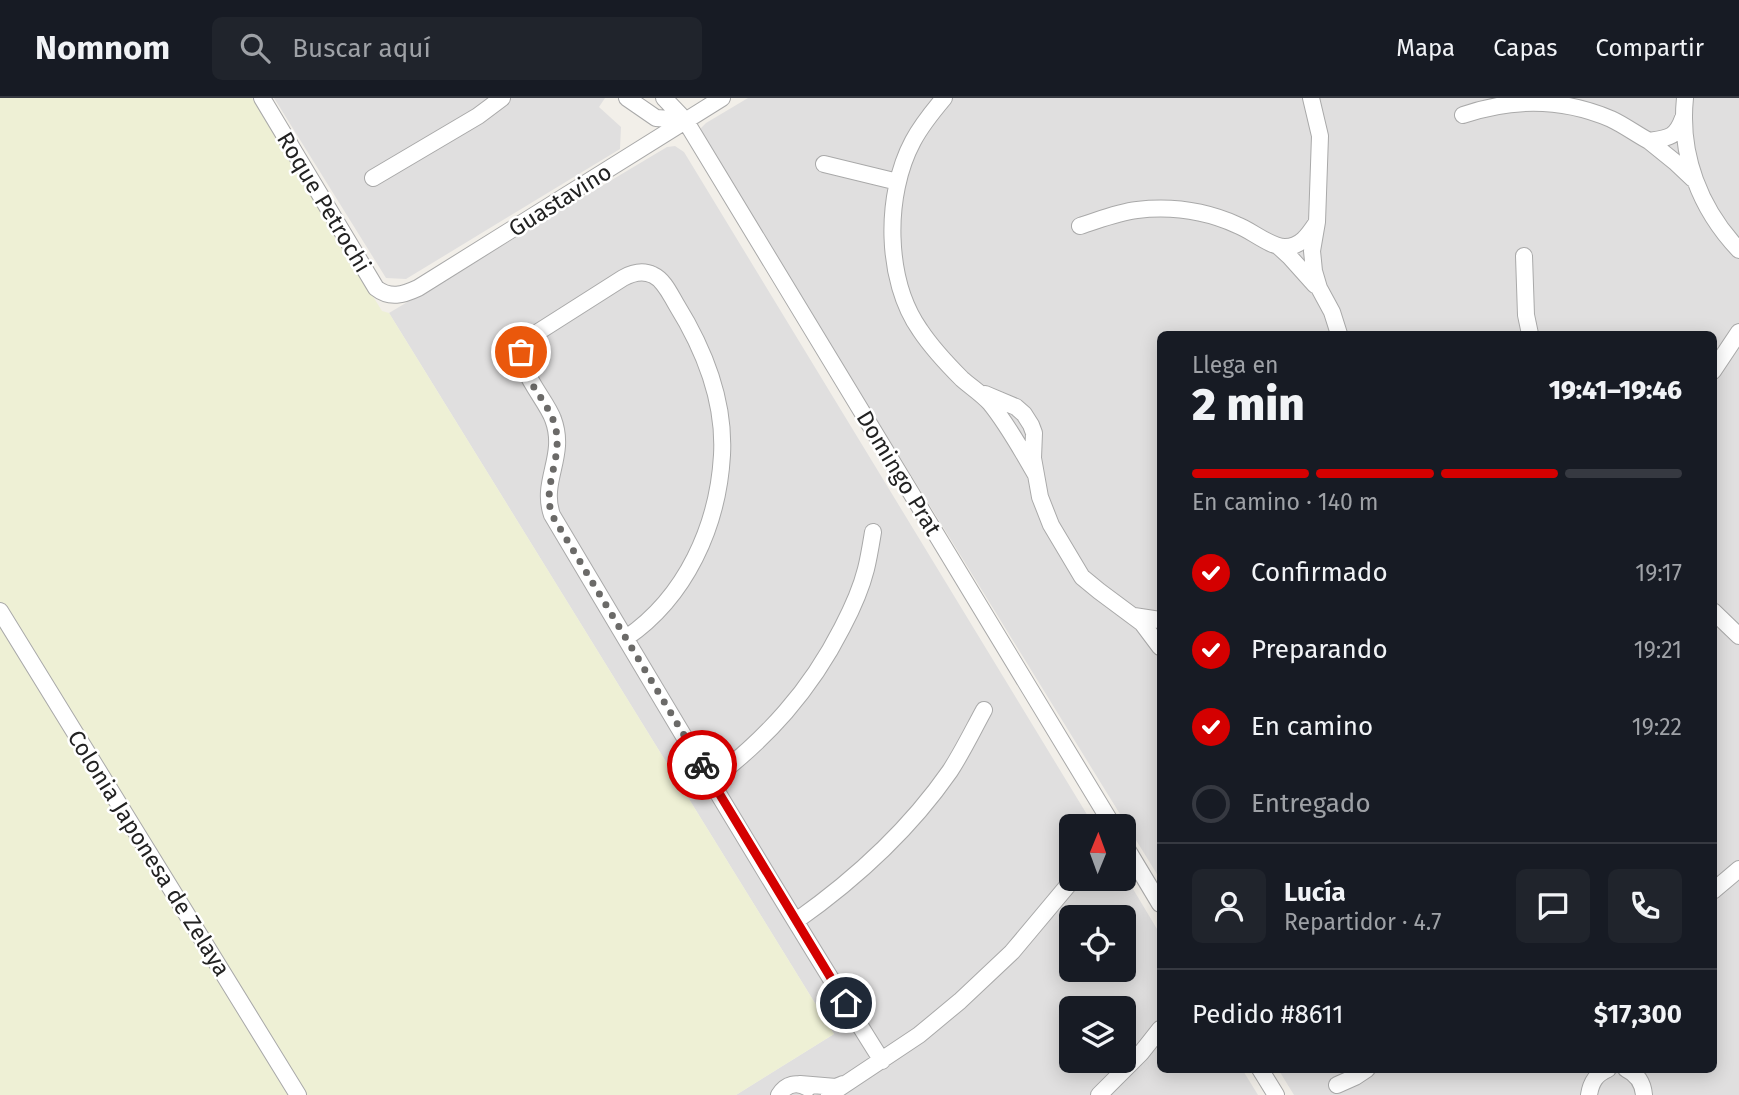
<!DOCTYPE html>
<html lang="es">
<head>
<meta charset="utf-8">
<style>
	:root { --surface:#171b24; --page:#20242c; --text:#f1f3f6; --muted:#9ea1a6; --line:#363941; --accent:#d40000 }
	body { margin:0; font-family:"Fira Sans",sans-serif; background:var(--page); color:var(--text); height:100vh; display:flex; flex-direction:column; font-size:26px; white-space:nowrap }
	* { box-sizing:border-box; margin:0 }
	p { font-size:23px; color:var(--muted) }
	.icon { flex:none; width:38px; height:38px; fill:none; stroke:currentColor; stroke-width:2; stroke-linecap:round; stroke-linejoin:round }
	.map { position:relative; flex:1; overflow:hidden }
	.panel { position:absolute; left:1157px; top:233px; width:560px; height:742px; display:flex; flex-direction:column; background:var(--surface); border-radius:10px; box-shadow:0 4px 18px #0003 }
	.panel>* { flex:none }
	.needle { width:46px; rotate:1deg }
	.fabs { position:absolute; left:1059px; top:716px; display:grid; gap:14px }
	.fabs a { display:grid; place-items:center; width:77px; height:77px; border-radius:10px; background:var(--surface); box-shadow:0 4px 18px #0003; font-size:35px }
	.pin { position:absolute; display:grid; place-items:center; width:60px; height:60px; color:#fff; margin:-30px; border:4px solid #fff; border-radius:50%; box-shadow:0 2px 7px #0007 }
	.courier { position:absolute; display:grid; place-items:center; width:70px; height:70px; margin:-35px; border:5px solid #d40000; border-radius:50%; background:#fff; color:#222; box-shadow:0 2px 9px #0007 }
	.head em { font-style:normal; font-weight:800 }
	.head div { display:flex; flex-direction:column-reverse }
	.head { display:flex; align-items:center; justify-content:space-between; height:119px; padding:0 35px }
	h1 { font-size:46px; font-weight:800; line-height:52px }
	.bar { display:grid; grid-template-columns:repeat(4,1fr); gap:10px 7px; align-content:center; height:84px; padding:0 35px }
	.bar i { height:9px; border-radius:5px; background:var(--line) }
	.bar .active { background:var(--accent) }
	.bar p { grid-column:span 4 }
	.line { display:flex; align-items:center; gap:18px; padding:0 35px; border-top:2px solid var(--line) }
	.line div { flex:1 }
	.round { display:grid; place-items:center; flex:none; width:74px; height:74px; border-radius:10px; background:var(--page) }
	ol { padding:0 35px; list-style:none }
	li { display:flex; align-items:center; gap:21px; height:77px }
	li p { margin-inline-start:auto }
	li .icon { padding:7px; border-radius:50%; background:var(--accent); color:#fff; stroke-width:4 }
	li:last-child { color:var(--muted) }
	li i { width:38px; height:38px; border:4px solid var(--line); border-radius:50% }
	header { display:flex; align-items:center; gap:42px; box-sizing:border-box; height:98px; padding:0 35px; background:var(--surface); border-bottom:2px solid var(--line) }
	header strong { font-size:33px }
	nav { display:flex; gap:38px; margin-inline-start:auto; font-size:24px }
	.search { width:490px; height:63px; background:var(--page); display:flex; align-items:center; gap:18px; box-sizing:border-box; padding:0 24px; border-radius:10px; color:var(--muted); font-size:26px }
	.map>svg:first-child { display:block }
	.residential { fill:#e0dfdf; fill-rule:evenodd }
	.farmland { fill:#eef0d5 }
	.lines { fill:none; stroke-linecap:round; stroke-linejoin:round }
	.street-casing { stroke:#a9a9a9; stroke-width:18 }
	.street { stroke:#fff; stroke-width:16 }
	.done { stroke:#6b6a68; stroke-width:7; stroke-dasharray:0 12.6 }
	.route { stroke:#d40000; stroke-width:9 }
	.labels { text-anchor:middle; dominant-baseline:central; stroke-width:5; stroke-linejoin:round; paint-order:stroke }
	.street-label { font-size:23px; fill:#222; stroke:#fff }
</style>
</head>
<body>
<header>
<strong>Nomnom</strong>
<div class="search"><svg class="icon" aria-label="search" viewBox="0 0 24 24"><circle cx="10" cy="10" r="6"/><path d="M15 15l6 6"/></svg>Buscar aquí</div>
<nav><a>Mapa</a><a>Capas</a><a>Compartir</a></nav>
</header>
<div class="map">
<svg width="1739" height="997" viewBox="0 0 1739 997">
	<rect width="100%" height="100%" fill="#f2efe9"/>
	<path class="residential" d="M274,0H605L599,9L621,29L620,51L406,181L386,180Z
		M748,0H1739V997H1294L1278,971H1713V236H1160V781L702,38L701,30L706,25Z
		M675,48L684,54L1094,728H1071V780H1124V776L1160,836V971H1242L1258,997H736L834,936L389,215L667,49ZM1071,819H1124V872H1071ZM1071,910H1124V962H1071Z"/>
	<path class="farmland" d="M0,0H252L382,213L389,215L834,936L736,997H0Z"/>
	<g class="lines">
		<defs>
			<path id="street" d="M262,0L376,190C390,201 403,197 418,190L722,0
				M627,0L656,20L685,22
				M664,0L685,22L1113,728
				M944,0C933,13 921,28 913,43C884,97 885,182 920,232C932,250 947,266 962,281C971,289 982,296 990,305C1008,327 1022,353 1036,377
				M1311,0L1320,38L1317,124L1312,153L1314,173L1319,190L1332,214L1339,236
				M1685,0C1679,57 1700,111 1739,152
				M1463,17C1513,0 1562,0 1611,21C1624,27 1636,36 1649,43C1668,40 1676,40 1683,20
				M1649,43L1675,64L1693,81
				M824,66L898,84
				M373,80L478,18L502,0
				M1080,128C1099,122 1118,114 1137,112C1171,108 1206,113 1237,127C1251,132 1270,149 1285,149C1301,149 1309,136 1317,124
				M1278,148L1289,158L1315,187
				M1524,158L1526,217L1530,236
				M1713,273L1739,234
				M985,296L1016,309L1024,316L1031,327L1034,335L1033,360L1040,399L1051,427L1082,479L1099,493L1142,525L1160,549
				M0,513L298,997
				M1713,513L1739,538
				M1134,518L1160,522
				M626,540C686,499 718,428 722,357C725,302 704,251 676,206C670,196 664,182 653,177C643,172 632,175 623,180L535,236C531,239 526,242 524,247C513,268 546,301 553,321C567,358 540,383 552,417C661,600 769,783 882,963
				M711,683C767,640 810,593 842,530C852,511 861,491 866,471C869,459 871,446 873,434
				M1124,746L1160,806
				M1713,793L1739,771
				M796,823C854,782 909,732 950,673C963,653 973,632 984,612
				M1260,971L1276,997
				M1626,971C1637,976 1643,985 1644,997
				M800,986L836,989L843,986
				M1337,987L1355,979L1367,971
				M779,997C786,986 797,983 808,990
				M829,997L919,937L960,903L1012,854L1074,780
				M1099,997L1141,955L1160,931
				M1589,997C1591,984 1596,976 1608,971"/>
		</defs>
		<use href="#street" class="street-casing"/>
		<use href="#street" class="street"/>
	</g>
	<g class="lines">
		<path class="done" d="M521,254C521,283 551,304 556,332C562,362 542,388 552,417L702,667"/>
		<path class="route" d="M702,667L846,905"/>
	</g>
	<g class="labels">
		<g class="street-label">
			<text transform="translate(560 102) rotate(-32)">Guastavino</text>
			<text transform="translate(324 104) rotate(59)">Roque Petrochi</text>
			<text transform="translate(899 375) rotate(59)">Domingo Prat</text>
			<text transform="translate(149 755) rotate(58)">Colonia Japonesa de Zelaya</text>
		</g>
	</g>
</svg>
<div class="fabs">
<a><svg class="needle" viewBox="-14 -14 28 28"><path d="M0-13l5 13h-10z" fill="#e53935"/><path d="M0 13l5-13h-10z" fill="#9ea1a6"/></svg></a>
<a><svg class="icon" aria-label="locate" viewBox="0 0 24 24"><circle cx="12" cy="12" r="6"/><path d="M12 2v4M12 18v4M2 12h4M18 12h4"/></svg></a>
<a><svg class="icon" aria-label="layers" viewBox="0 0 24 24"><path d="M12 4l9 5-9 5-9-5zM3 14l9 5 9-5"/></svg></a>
</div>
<div class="pin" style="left:521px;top:254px;background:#ea580c"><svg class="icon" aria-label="bag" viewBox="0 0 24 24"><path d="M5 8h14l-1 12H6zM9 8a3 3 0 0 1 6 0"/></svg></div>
<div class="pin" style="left:846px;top:905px;background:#1f2937"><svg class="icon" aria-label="home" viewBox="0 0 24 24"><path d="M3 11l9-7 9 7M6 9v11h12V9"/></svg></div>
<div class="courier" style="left:702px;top:667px"><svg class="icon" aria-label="bike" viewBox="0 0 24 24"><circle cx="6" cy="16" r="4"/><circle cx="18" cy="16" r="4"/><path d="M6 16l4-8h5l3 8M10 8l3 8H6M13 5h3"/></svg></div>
<section class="panel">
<div class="head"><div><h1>2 min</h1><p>Llega en</p></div><em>19:41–19:46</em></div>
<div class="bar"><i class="active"></i><i class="active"></i><i class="active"></i><i></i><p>En camino · 140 m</p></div>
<ol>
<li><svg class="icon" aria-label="check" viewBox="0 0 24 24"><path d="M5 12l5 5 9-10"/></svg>Confirmado<p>19:17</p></li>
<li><svg class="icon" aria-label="check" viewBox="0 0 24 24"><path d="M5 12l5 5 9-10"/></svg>Preparando<p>19:21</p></li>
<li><svg class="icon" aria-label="check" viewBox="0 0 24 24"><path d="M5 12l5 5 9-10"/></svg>En camino<p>19:22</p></li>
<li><i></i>Entregado</li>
</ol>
<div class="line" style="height:126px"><a class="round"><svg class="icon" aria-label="person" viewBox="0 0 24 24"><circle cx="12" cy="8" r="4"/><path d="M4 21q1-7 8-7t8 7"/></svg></a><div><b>Lucía</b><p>Repartidor · 4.7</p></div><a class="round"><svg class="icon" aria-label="chat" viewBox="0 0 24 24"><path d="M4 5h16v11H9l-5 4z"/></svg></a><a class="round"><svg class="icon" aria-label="phone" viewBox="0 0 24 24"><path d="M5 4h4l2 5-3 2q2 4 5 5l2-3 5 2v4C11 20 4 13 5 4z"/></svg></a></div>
<div class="line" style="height:91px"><div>Pedido #8611</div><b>$17,300</b></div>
</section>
</div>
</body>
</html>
